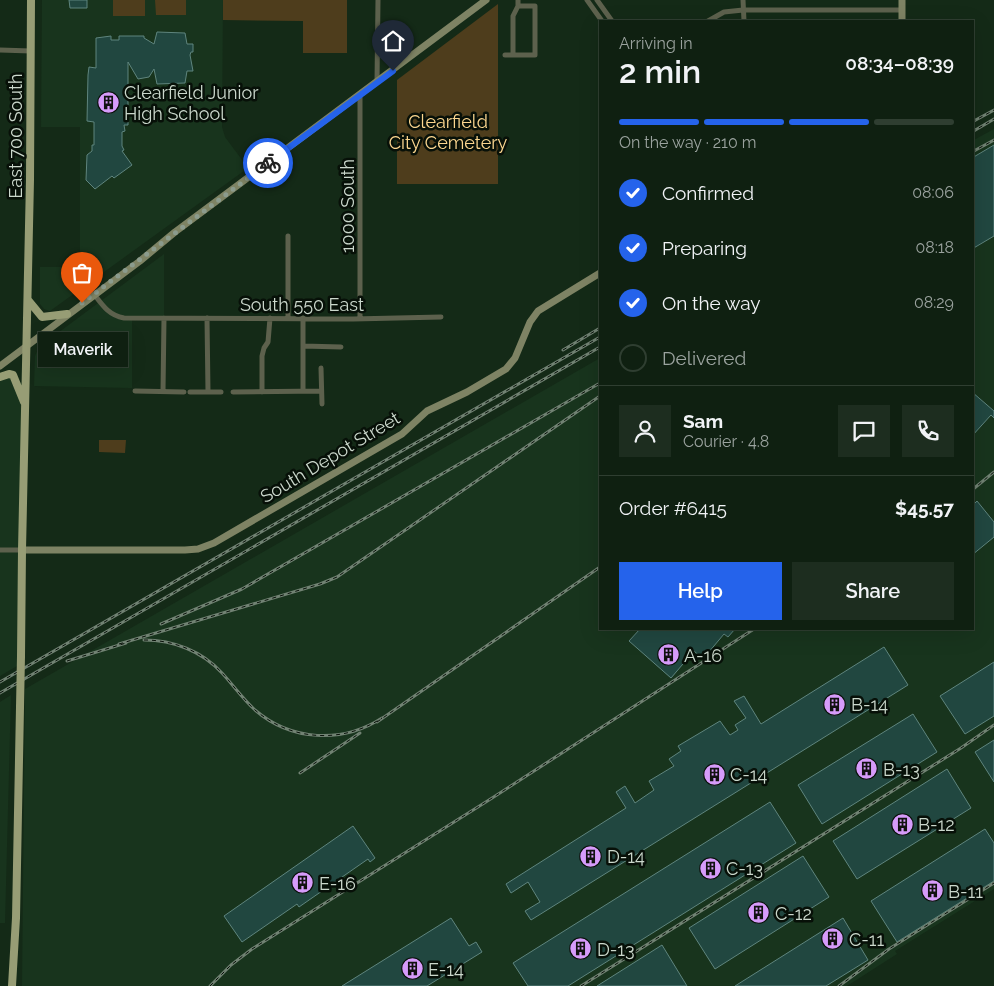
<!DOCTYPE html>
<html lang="en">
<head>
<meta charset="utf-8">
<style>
	:root { --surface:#0f2011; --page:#1d2d1f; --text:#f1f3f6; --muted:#9ba39f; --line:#2f3e31; --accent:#2563eb }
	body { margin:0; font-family:Raleway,sans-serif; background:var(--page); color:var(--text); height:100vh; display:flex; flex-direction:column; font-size:19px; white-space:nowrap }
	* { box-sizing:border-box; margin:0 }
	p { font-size:16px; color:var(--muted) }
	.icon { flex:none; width:28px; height:28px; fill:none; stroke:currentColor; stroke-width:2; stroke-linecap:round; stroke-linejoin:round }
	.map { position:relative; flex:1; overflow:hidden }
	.drawer { position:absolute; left:599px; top:20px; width:375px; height:610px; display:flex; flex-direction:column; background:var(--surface); border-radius:0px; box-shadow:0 5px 20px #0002,0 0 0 1px var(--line) }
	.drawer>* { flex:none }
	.pin { position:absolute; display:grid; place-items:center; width:42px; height:42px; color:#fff; margin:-51px -21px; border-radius:50% 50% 50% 0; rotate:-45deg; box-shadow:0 0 5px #0007 }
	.pin .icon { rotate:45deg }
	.courier { position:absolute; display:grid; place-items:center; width:50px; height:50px; margin:-25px; border:4px solid #2563eb; border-radius:50%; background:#fff; color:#222; box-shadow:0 1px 6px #0007 }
	.bubble { position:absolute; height:35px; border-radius:0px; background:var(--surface); box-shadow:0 5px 20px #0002,0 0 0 1px var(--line); font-size:16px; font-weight:600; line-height:35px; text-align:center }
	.overview em { font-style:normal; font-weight:600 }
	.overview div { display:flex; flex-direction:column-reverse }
	.overview { display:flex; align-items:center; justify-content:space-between; height:85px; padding:0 20px }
	h1 { font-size:32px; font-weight:600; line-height:38px }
	.bar { display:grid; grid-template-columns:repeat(4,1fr); gap:8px 5px; align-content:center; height:60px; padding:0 20px }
	.bar i { height:6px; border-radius:4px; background:var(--line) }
	.bar .on { background:var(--accent) }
	.bar p { grid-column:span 4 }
	.line { display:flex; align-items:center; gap:12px; padding:0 20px; border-top:1px solid var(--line) }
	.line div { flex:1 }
	.round { display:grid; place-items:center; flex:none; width:52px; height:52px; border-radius:0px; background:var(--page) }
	ol { padding:0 20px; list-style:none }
	li { display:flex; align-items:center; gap:15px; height:55px }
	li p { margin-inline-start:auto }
	li .icon { padding:5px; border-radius:50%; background:var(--accent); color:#fff; stroke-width:4 }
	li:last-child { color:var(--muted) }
	li i { width:28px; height:28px; border:2px solid var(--line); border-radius:50% }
	.button { display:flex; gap:10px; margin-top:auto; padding:10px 20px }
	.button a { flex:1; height:58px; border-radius:0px; background:var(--accent); color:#fff; font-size:20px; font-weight:600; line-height:58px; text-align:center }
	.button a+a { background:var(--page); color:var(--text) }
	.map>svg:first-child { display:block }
	.built { fill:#18341d }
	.green { fill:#4e3d1c }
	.building { fill:#214740; stroke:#5f857e }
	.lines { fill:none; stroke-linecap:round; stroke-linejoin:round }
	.street { stroke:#5d614d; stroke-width:5 }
	.secondary { stroke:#7e8364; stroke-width:7 }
	.primary { stroke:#979d75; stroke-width:8 }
	.rail-casing { stroke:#718273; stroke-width:3 }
	.rail { stroke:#071008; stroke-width:1; stroke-dasharray:4; stroke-linecap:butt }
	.primary-bridge { stroke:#979d75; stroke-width:8 }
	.done { stroke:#8b9b8d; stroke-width:5; stroke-dasharray:0 9 }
	.route { stroke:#2563eb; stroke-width:6 }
	.labels { text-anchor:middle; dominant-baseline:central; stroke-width:5; stroke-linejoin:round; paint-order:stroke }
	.poi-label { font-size:18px; fill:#cbd8cc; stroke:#071008; text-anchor:start }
	.park-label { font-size:18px; fill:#fbd68f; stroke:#071008 }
	.street-label { font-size:18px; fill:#cbd8cc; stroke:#071008 }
</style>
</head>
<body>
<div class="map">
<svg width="994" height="986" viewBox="0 0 994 986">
	<rect width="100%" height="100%" fill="#142a17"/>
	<path class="built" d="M42,0H223L222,127L225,137L248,168L50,311L44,309L40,304V267H80V127H41Z
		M994,129V889L895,951L897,954L847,986H22L25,689L600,358V629H972V141Z
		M164,254V318L132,319V388L34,386L35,356L39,347Z
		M0,374L22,383L17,666L0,676Z
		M11,695L5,923H0V702Z"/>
	<path class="green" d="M113,0H145V16H113Z
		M155,0H186V15H156Z
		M223,0H347V53H303V21L223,20Z
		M498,4V184H397V80Z
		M99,440H126L125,453L99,452Z"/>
	<path class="building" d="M69,0H87V8H70Z
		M157,32L185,33L187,44H193V52H191L190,55L193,71H187L185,83L157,84L154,69L149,77L138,79L128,62V125H124L125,131L122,132V146L124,150L122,151L132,165L114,178L112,176L95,189L86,180L87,155L92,151V145H94V122L87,121L88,75L89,67L96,68V38L111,36V40H119V36H144V38L154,44Z
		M994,145V236L972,249V158Z
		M70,273H78V288H70Z
		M972,392L994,411V418L991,415L972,436Z
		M972,500L975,503L977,501L994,522V537L972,555Z
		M640,629H735L728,637L724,634L703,659L694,651L671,678L629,641Z
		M884,647L908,685L531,920L525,911L540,902L528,882L511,893L506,884L626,808L616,792L625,786L635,803L654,790L649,781L674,766L669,759L681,751L678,746L720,721L730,735L738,730L735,725L746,718L734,701L744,696L761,724Z
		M994,662V716L965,734L940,696Z
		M913,714L937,752L822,824L798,785Z
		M994,740V782L975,752Z
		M947,769L971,808L857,879L833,841Z
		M770,802L796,843L568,986H528L513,963Z
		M353,826L375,858L370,862L368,859L299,907L297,904L242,942L224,916Z
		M985,829L994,843V881L897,942L871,901Z
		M803,856L829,897L715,969L689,928Z
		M451,918L469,946L476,942L482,952L427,986H342Z
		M843,918L868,960L826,986H735Z
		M662,945L687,986H597Z"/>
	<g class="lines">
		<path class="street" d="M587,0L602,21
			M597,0L612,21
			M743,0L744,21
			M708,21L724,12L743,10H902
			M0,50L31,51
			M505,55H535V6H518
			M513,55V16L518,6V0
			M377,82L378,0
			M360,95V318
			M94,294C103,306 109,315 124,318L353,319L441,317
			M207,318L208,392
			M288,318V236
			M303,318V391
			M303,346L341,347
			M321,368L322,404
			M135,391L184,392
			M163,391L164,318
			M190,392H221
			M233,392L321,391
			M262,392V356L264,348L268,342L270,318
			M0,550H22"/>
		<path class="secondary" d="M902,21V0
			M0,366L140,261L175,232L486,0
			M22,550H185L198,549L214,543L402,434L427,411L467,392L506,369L515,358L530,322L538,311L600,273"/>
		<path class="primary" d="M28,300L42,317L67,314
			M0,377L9,374L13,375L24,402
			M21,656L22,550L30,180L31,0
			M12,986L16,918L20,707"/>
		<defs>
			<path id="rail" d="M972,122L994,110
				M972,132L994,119
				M972,152L994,140
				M563,350L600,328
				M972,490L994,472
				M161,624L242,589L600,383
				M144,640C173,640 202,651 222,673C233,685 243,699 255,710C291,741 342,744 382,718
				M119,644L320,584L337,577L600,396
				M67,661L126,643
				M0,682L600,337
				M0,693L600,347
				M377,722L600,567
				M300,773L360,733
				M210,986L231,965L252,949L489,800L754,629
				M581,986L961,748L994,725
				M839,986L889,949L994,883"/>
		</defs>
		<use href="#rail" class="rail-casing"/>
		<use href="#rail" class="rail"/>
		<path class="primary-bridge" d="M20,707L21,656"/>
	</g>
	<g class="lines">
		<path class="done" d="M82,303L268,163"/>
		<path class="route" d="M268,163L393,71"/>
	</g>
	<defs>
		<symbol id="building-disc" viewBox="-11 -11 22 22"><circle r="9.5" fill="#d69bfa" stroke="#071008"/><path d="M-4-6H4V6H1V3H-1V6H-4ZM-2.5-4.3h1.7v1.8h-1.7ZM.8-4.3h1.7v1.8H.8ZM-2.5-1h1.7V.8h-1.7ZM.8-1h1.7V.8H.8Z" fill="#111"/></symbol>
	</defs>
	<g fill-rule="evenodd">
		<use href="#building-disc" x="96" y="90" width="25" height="25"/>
		<use href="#building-disc" x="656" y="642" width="25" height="25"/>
		<use href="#building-disc" x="822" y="692" width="25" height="25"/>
		<use href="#building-disc" x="854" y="756" width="25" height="25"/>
		<use href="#building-disc" x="702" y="762" width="25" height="25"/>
		<use href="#building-disc" x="890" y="812" width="25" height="25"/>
		<use href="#building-disc" x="578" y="844" width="25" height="25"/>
		<use href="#building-disc" x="698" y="856" width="25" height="25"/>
		<use href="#building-disc" x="290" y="870" width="25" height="25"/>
		<use href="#building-disc" x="920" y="878" width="25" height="25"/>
		<use href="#building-disc" x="746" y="900" width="25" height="25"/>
		<use href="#building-disc" x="820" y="926" width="25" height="25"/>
		<use href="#building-disc" x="568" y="936" width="25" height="25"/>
		<use href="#building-disc" x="400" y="956" width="25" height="25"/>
	</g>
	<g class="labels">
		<g class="poi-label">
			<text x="124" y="92">Clearfield Junior<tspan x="124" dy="21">High School</tspan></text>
			<text x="684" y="655">A-16</text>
			<text x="851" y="704">B-14</text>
			<text x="883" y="769">B-13</text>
			<text x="730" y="774">C-14</text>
			<text x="918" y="824">B-12</text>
			<text x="607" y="856">D-14</text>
			<text x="726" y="868">C-13</text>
			<text x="319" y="883">E-16</text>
			<text x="948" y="891">B-11</text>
			<text x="775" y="913">C-12</text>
			<text x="849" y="939">C-11</text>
			<text x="597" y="949">D-13</text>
			<text x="428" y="969">E-14</text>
		</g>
		<g class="park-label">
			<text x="448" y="121">Clearfield<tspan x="448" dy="21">City Cemetery</tspan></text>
		</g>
		<g class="street-label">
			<text transform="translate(15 136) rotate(-90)">East 700 South</text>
			<text transform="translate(347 206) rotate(-90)">1000 South</text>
			<text x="302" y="304">South 550 East</text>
			<text transform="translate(330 457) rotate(-31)">South Depot Street</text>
		</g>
	</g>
</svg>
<div class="pin" style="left:82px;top:303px;background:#ea580c"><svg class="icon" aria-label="bag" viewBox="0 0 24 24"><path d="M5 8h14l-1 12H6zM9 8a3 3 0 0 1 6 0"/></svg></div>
<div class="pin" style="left:393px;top:71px;background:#1f2937"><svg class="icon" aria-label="home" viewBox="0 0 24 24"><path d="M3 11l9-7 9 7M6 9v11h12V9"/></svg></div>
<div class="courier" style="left:268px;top:163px"><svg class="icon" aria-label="bike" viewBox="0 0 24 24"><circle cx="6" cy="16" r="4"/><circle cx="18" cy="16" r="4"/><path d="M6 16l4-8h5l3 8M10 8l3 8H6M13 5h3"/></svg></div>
<div class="bubble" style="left:38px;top:332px;width:90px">Maverik</div>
<section class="drawer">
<div class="overview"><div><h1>2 min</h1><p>Arriving in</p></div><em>08:34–08:39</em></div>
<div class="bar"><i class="on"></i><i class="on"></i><i class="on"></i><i></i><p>On the way · 210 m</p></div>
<ol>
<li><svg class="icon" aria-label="check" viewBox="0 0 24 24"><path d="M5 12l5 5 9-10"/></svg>Confirmed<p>08:06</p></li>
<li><svg class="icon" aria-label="check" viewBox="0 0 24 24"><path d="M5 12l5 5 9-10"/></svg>Preparing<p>08:18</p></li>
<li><svg class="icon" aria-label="check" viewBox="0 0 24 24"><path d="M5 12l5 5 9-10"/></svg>On the way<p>08:29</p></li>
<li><i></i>Delivered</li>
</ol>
<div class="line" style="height:90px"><a class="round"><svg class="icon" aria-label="person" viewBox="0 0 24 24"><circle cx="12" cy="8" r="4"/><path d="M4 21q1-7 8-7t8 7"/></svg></a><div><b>Sam</b><p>Courier · 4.8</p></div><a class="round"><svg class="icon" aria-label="chat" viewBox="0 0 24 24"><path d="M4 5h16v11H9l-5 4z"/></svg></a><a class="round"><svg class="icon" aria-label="phone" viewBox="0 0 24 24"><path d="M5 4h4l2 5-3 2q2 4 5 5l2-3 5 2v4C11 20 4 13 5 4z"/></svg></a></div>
<div class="line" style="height:65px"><div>Order #6415</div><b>$45.57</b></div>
<div class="button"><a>Help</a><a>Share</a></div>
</section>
</div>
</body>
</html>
